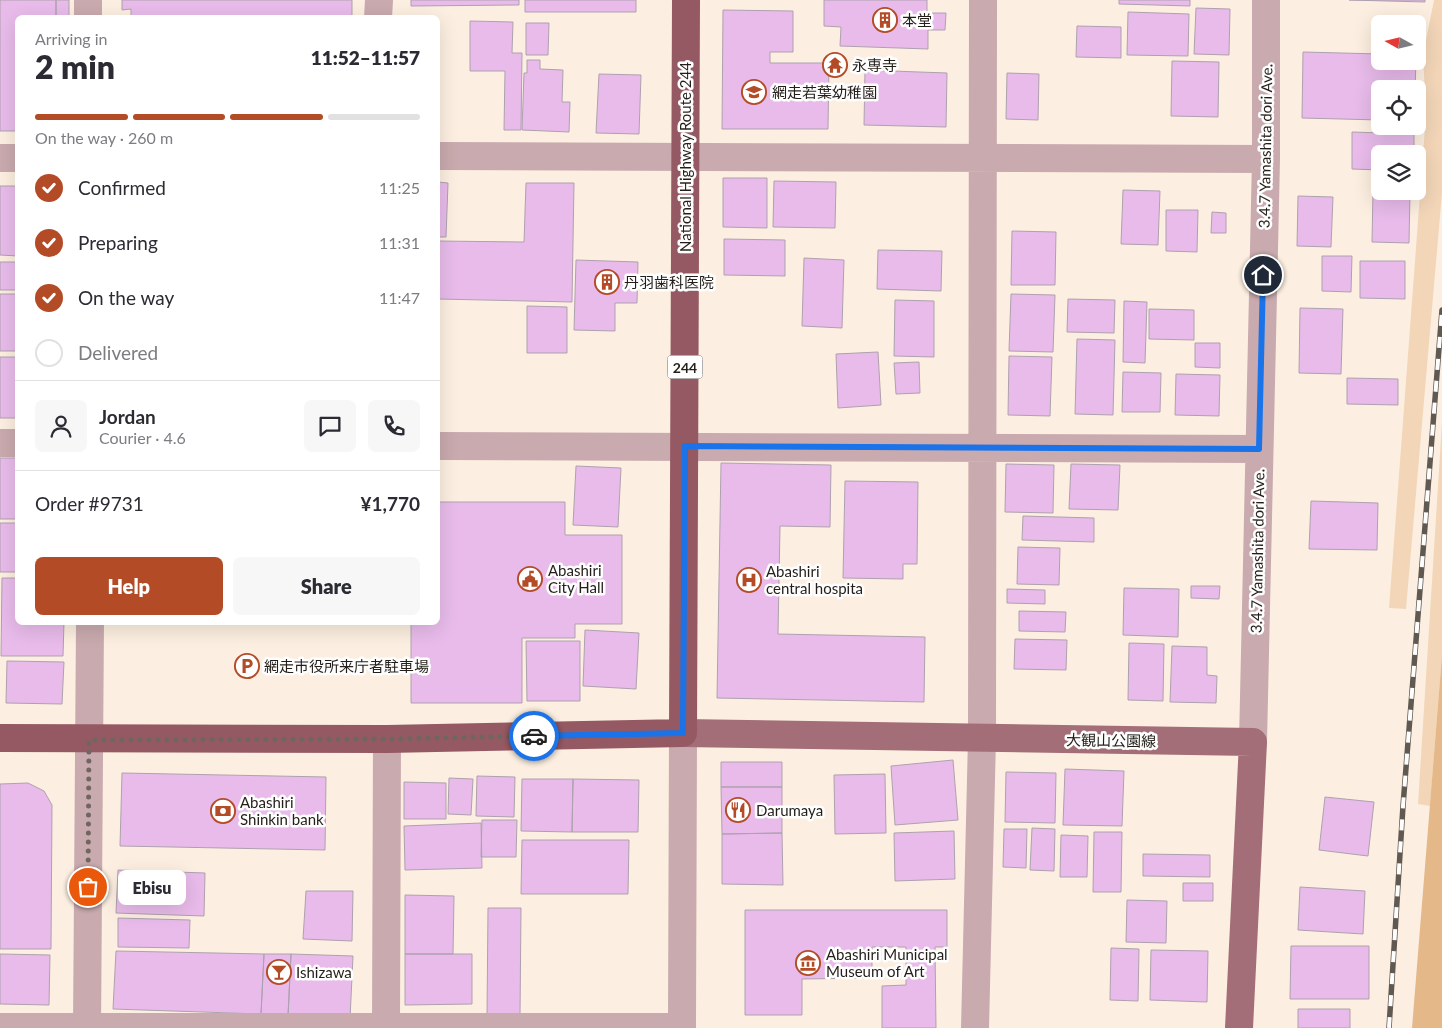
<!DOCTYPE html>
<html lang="en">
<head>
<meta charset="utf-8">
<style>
	:root { --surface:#fff; --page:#f7f7f7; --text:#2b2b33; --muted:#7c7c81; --line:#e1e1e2; --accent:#b34b27 }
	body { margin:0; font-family:Lato,"Noto Sans JP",sans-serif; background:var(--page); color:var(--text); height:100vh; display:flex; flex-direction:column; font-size:19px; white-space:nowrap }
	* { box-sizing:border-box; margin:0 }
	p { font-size:16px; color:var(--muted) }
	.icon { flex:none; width:28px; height:28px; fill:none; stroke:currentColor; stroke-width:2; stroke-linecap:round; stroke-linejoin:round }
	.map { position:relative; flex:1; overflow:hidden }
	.drawer { position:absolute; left:15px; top:15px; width:425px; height:610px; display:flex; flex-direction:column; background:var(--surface); border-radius:8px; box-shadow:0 5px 20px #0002 }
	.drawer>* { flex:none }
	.needle { width:32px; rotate:278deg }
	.tools { position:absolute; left:1371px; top:15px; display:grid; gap:10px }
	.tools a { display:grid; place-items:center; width:55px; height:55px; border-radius:8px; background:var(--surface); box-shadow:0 5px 20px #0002; font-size:25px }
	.pin { position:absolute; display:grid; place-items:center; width:42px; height:42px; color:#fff; margin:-21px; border:2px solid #fff; border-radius:50%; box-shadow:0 1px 5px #0007 }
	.courier { position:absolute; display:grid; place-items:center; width:50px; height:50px; margin:-25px; border:4px solid #1a73e8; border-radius:50%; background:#fff; color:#222; box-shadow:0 1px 6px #0007 }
	.bubble { position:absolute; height:35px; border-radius:8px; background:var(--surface); box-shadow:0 5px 20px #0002; font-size:16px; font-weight:800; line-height:35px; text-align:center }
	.head em { font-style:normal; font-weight:800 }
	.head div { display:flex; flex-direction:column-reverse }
	.head { display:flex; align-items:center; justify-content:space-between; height:85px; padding:0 20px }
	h1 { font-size:32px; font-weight:800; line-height:38px }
	.bar { display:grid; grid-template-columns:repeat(4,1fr); gap:8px 5px; align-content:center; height:60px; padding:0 20px }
	.bar i { height:6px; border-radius:4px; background:var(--line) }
	.bar .current { background:var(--accent) }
	.bar p { grid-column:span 4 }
	.line { display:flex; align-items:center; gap:12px; padding:0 20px; border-top:1px solid var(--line) }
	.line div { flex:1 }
	.round { display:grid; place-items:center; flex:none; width:52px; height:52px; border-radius:8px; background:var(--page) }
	ol { padding:0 20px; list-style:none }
	li { display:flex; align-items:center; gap:15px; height:55px }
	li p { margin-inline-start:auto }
	li .icon { padding:5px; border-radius:50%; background:var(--accent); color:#fff; stroke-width:4 }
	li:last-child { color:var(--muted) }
	li i { width:28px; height:28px; border:2px solid var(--line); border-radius:50% }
	.action { display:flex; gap:10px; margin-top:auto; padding:10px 20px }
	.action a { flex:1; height:58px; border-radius:8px; background:var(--accent); color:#fff; font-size:20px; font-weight:800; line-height:58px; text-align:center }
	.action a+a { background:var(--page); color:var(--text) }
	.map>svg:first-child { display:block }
	.green { fill:#f3d6b8 }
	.forest { fill:#e4b889 }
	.building { fill:#e8bbea; stroke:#aea1ae }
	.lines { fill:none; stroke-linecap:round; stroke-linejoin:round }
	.minor { stroke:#c9aaae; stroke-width:28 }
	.major { stroke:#a36e77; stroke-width:28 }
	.highway { stroke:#955963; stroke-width:28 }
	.rail-casing { stroke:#605951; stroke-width:5.5 }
	.rail { stroke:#fefefe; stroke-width:4; stroke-dasharray:11; stroke-linecap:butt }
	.done { stroke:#6f675f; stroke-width:5; stroke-dasharray:0 9 }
	.route { stroke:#1a73e8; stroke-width:6 }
	.labels { text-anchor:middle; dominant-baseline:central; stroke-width:5; stroke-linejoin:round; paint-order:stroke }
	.shield { fill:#fefefe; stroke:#65615e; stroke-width:1 }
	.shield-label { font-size:14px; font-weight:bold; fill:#231e19 }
	.poi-label { font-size:15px; fill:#231e19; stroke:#fefefe; text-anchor:start }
	.street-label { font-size:15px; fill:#231e19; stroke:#fefefe }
</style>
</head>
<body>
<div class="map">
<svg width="1442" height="1028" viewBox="0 0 1442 1028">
	<rect width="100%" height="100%" fill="#fcefe1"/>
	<path class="green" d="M1434,0H1442V193L1406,609L1389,608L1426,114L1423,55Z
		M1442,422V655L1430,806L1418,804Z"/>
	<path class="forest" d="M1442,655V1028H1412Z"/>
	<path class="building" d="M0,0H56V18H18V131H0Z
		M56,0H69V18H56Z
		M122,0H352V18H131V9L122,10Z
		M411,0H519V5L411,6Z
		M525,0H636V12H525Z
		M824,0H927V13H946L945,30H928V49L840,46L841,27L824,26Z
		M1119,0H1190V6L1119,4Z
		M1349,0H1425V2Z
		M1196,8L1230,9L1229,55L1194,54Z
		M723,10L793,11V52H770V63H829L828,129H722Z
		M1128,12L1189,14L1188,56L1127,55Z
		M470,21L513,22L512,53H522L521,130H504L505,71H470Z
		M526,23H549L548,55H526Z
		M1077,26L1121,27V58L1076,57Z
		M1303,52L1380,54V61H1416L1415,89H1380V120L1302,118Z
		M527,60H540V69L563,70L562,102H570L569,132L522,130L524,73H527Z
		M1172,61L1219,62L1218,117L1171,116Z
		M865,70L947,73L946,127L864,125Z
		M1007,73L1039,74L1038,120L1006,119Z
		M599,74L641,75L639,134L596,133Z
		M1352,132L1414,134V154H1380V170L1352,169Z
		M723,178H767V228L723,227Z
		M774,181L836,182L835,228L773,227Z
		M438,182L448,183L446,237H438Z
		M526,183H574L572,302L438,299V241L524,242Z
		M0,186H18V256L0,255Z
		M1123,190L1160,191L1158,245L1121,244Z
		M1373,191L1410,192L1409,243L1372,242Z
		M1298,196L1333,197L1331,247L1297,246Z
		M1166,210H1198L1197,252L1166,251Z
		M1212,212L1226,213V233H1211Z
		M1012,231L1056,232L1055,285H1011Z
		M724,239L785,240V276L724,275Z
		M878,250L942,251L941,291L877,289Z
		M1322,256H1352L1351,292L1322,291Z
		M804,258L844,260L842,328L802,326Z
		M576,260L638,262L637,303H615V331L574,330Z
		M1360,261H1405V299L1360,298Z
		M0,262H18V290H0Z
		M0,294H18V351H0Z
		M1011,294L1055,295L1053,352L1009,351Z
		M1068,299L1115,300L1114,333L1067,332Z
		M895,300L934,301V357L894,356Z
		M1124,301L1147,302L1145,363L1123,362Z
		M527,306L567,307V353H527Z
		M1300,308L1343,309L1341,374L1299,373Z
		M1149,309L1194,310V340L1149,339Z
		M1077,339L1115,340L1113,415L1075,414Z
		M1195,343H1220V368L1195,367Z
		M878,352L881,405L838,408L836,354Z
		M1009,356L1052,357L1050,416L1008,415Z
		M0,357H18V418H0Z
		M919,362L920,393L896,394L894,363Z
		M1123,372L1161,373L1160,412H1122Z
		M1176,374L1220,375L1219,416L1175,415Z
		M1347,378L1398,379V405L1347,404Z
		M0,458H18V519H0Z
		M721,463L831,465L830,527L780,526L778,634L925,637L924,702L717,698Z
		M1006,464L1054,465L1053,513L1005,512Z
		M1071,464L1120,465L1118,510L1069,509Z
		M576,466L621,468L618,527L573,525Z
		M845,481L918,482L917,564H903V579L843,578Z
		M1311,501L1378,503L1377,550L1309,549Z
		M438,502H565V535H622V624H575V638H522V703H411V622H438Z
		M1023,516L1094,518V542L1022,540Z
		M0,523H18V572H0Z
		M1018,547L1060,548L1059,585L1017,584Z
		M2,578H18V622H64L63,656H1Z
		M1191,586H1220L1219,599L1191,598Z
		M1124,588L1179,589L1178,637L1123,635Z
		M1007,589L1045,590V604L1007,603Z
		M1019,611L1066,612L1065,632L1019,631Z
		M585,630L639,633L636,689L583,686Z
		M1015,639L1067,640L1066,670L1014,669Z
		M526,641H580V701H527Z
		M1129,643L1164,644L1163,701L1128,700Z
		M1172,646L1207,647V675L1217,676L1216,703L1170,702Z
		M7,661L64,662L62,704L6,703Z
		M953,760L958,820L895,825L891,766Z
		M721,762H782V787H721Z
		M1065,769L1124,771L1122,826L1063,825Z
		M1006,772L1056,773L1055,823L1005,822Z
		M122,773L326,777L325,850L120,846Z
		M885,774L886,833L835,834L834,775Z
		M477,776L515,777L514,817L476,816Z
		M449,778L473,779L471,815L448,814Z
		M522,779H573L572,832L521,831Z
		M573,779L639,780L638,832H572Z
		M404,782L446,783V819H404Z
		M28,783L44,791L52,805L51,949H0V784Z
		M721,787H782V833L722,834Z
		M1325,797L1374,802L1368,856L1319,850Z
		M482,820H517L516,857H481Z
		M481,823L482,868L405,870L404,826Z
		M1032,828L1055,829L1054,871L1030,870Z
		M1004,829H1027L1026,868L1003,867Z
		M954,831L955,879L895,881L894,833Z
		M1094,832H1122L1121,892H1093Z
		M782,833L783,885L722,884V834Z
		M1061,835L1088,836L1087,877H1060Z
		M522,840H629L628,894H521Z
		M1143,854L1210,855V877L1143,876Z
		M118,870L205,873L204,916L116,913Z
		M1183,883H1213V901H1183Z
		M1300,887L1365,891L1363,934L1298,930Z
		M306,891H353L352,941L303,939Z
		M405,895L454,896L453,954H405Z
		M1127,900L1167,901L1166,943L1126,942Z
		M488,908H521L520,1016H487Z
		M745,910H947V947H935L936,1028H882V986L906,985V947H872V978L802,979V1015H745Z
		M118,918L190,920L189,948L118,947Z
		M1291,946H1369V999H1290Z
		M1111,948L1139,949L1138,1001L1110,1000Z
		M1151,950L1208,951L1207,1002L1150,1000Z
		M116,951L264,954L261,1014L113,1009Z
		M0,954L50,955L49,1005L0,1004Z
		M264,954H291L288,1016L261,1014Z
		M291,954L353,956L350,1019L288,1016Z
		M405,954H472V1004L405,1005Z
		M1298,1009H1350V1028H1298Z"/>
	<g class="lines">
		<path class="minor" d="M88,18V0
			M378,18L379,0
			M438,156L1266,159
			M0,158H18
			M0,443H18
			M438,446L1259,449
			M1253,742L1266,159V0
			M0,1027H682
			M87,1028L90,622
			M386,1028L387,739
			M682,1028L683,733
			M975,1028L982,738L983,0"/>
		<path class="major" d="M683,733L1253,742L1239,1028"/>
		<path class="highway" d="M0,738L387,739L683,733L686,0"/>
		<defs>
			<path id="rail" d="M1389,1028L1403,806L1442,310"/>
		</defs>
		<use href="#rail" class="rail-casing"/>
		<use href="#rail" class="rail"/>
	</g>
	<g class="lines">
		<path class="done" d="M88,887L89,740L387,739L534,736"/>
		<path class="route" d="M534,736L683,733L685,446L1259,449L1263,275"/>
	</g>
	<defs>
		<symbol id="building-ring" viewBox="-11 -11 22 22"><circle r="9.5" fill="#fefefe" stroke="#b34b27" stroke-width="1.5"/><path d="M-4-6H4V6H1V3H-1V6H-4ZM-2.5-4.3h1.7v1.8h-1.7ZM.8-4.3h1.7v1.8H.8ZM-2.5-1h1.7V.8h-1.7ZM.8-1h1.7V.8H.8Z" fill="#b34b27"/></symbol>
		<symbol id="temple-ring" viewBox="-11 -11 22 22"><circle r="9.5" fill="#fefefe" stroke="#b34b27" stroke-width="1.5"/><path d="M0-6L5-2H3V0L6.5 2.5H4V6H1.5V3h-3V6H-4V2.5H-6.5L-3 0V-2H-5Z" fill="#b34b27"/></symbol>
		<symbol id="school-ring" viewBox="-11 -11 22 22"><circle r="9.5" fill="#fefefe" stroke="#b34b27" stroke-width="1.5"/><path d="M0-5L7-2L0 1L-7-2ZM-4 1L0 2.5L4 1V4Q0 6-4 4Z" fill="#b34b27"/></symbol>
		<symbol id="civic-ring" viewBox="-11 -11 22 22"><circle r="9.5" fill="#fefefe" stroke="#b34b27" stroke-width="1.5"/><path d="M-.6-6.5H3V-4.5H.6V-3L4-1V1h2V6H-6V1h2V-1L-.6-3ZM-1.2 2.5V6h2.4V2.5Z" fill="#b34b27"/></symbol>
		<symbol id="hospital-ring" viewBox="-11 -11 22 22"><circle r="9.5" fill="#fefefe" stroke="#b34b27" stroke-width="1.5"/><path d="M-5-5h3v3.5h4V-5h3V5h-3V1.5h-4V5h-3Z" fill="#b34b27"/></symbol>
		<symbol id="parking-ring" viewBox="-11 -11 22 22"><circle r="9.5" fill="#fefefe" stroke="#b34b27" stroke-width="1.5"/><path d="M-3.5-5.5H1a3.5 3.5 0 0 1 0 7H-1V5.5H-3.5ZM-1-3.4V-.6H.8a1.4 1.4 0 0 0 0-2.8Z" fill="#b34b27"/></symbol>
		<symbol id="restaurant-ring" viewBox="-11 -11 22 22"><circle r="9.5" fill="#fefefe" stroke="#b34b27" stroke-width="1.5"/><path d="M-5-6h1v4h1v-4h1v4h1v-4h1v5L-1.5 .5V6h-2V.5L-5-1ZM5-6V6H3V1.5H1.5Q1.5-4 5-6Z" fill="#b34b27"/></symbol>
		<symbol id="bank-ring" viewBox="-11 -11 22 22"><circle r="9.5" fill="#fefefe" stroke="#b34b27" stroke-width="1.5"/><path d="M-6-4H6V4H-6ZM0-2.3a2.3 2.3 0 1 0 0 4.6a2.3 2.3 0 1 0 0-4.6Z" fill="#b34b27"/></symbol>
		<symbol id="museum-ring" viewBox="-11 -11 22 22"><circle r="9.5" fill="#fefefe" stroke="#b34b27" stroke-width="1.5"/><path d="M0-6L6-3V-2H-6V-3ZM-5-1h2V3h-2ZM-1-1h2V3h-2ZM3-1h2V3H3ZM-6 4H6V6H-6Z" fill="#b34b27"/></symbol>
		<symbol id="bar-ring" viewBox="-11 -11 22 22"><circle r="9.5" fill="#fefefe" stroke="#b34b27" stroke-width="1.5"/><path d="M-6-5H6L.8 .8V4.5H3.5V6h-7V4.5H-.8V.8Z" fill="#b34b27"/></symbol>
	</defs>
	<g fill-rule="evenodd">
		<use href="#building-ring" x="871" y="6" width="28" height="28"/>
		<use href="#temple-ring" x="821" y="51" width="28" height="28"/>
		<use href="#school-ring" x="740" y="78" width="28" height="28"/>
		<use href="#building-ring" x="593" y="268" width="28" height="28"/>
		<use href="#civic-ring" x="516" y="565" width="28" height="28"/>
		<use href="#hospital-ring" x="735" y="566" width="28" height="28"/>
		<use href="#parking-ring" x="233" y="652" width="28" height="28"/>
		<use href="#restaurant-ring" x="724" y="796" width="28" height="28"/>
		<use href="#bank-ring" x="209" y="797" width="28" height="28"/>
		<use href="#museum-ring" x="794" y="949" width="28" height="28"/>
		<use href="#bar-ring" x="265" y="958" width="28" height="28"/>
	</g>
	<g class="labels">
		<rect class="shield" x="667.5" y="355.5" width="35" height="23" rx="4"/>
		<g class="shield-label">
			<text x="685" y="367">244</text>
		</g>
		<g class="poi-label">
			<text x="902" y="20">本堂</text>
			<text x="852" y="65">永専寺</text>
			<text x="772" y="92">網走若葉幼稚園</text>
			<text x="624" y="282">丹羽歯科医院</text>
			<text x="548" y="570">Abashiri<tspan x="548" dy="17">City Hall</tspan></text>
			<text x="766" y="571">Abashiri<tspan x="766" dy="17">central hospita</tspan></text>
			<text x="264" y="666">網走市役所来庁者駐車場</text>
			<text x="240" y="802">Abashiri<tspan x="240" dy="17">Shinkin bank</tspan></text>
			<text x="756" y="810">Darumaya</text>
			<text x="826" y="954">Abashiri Municipal<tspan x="826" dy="17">Museum of Art</tspan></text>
			<text x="296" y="972">Ishizawa</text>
		</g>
		<g class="street-label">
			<text transform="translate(1265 146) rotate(-89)">3.4.7 Yamashita dori Ave.</text>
			<text transform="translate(685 157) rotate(-90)">National Highway Route 244</text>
			<text transform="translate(1257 551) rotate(-89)">3.4.7 Yamashita dori Ave.</text>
			<text transform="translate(1111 740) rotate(1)">大観山公園線</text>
		</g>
	</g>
</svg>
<div class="tools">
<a><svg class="needle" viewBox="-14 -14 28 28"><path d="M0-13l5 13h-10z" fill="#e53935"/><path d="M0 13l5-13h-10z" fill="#7c7c81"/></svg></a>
<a><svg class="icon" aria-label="locate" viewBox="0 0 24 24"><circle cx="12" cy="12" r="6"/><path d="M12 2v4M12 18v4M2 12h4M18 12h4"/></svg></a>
<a><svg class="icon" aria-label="layers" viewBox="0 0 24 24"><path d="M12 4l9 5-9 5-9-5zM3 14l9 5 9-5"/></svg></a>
</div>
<div class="pin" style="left:88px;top:887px;background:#ea580c"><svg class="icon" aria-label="bag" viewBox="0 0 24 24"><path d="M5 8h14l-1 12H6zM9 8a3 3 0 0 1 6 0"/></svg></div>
<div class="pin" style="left:1263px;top:275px;background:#1f2937"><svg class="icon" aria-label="home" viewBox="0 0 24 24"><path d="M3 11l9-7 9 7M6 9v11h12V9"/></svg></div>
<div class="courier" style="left:534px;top:736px"><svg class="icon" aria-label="car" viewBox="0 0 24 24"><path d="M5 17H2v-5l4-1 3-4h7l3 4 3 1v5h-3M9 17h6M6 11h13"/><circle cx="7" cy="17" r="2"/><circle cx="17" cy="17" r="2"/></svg></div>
<div class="bubble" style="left:118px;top:870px;width:68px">Ebisu</div>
<section class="drawer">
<div class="head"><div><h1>2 min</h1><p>Arriving in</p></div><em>11:52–11:57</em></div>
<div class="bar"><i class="current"></i><i class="current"></i><i class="current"></i><i></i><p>On the way · 260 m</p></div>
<ol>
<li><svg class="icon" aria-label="check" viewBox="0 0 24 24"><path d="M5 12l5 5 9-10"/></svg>Confirmed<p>11:25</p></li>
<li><svg class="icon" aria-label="check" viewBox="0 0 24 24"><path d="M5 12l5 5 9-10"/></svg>Preparing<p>11:31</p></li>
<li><svg class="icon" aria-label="check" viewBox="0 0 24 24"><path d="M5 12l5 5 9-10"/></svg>On the way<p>11:47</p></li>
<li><i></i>Delivered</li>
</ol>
<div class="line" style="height:90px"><a class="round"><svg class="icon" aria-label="person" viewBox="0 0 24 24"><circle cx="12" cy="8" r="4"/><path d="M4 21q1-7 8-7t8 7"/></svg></a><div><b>Jordan</b><p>Courier · 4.6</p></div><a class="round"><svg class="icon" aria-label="chat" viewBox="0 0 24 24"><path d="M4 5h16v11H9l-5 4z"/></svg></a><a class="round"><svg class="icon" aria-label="phone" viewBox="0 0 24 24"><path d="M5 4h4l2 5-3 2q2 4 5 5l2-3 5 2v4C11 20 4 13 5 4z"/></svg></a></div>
<div class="line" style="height:65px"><div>Order #9731</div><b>¥1,770</b></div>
<div class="action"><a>Help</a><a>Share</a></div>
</section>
</div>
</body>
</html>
